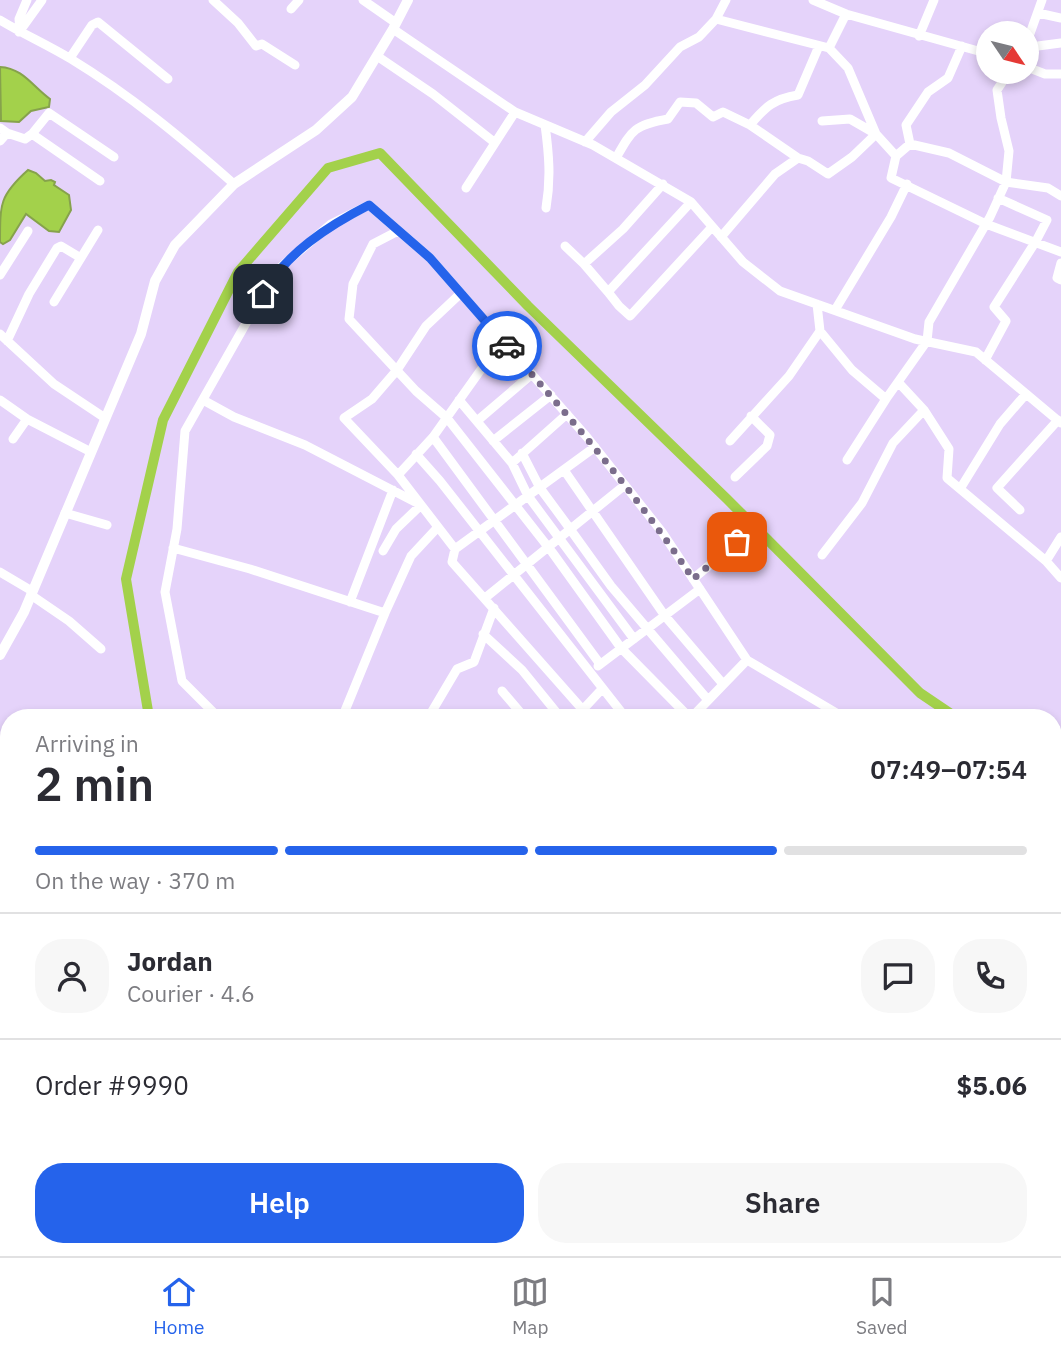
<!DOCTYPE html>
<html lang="en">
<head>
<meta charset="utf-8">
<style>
	:root { --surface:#fff; --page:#f7f7f7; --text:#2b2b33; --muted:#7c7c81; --line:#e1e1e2; --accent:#2563eb }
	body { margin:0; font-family:"IBM Plex Sans",sans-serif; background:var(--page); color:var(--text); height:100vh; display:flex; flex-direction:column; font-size:26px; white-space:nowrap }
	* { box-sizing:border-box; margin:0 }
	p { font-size:23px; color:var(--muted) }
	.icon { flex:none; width:38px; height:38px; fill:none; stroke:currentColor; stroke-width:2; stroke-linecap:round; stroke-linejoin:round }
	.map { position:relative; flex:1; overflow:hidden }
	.side { position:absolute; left:0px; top:709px; width:1062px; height:548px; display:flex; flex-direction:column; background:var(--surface); border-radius:28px 28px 0 0; box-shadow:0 4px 10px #0003 }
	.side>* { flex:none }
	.needle { width:46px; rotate:125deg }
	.buttons { position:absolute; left:976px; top:21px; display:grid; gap:14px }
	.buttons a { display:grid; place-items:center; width:63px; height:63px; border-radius:50%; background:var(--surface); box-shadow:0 4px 10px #0003; font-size:35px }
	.pin { position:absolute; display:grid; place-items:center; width:60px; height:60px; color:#fff; margin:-30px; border-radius:14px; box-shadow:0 4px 10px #0006 }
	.courier { position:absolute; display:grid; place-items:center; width:70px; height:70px; margin:-35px; border:5px solid #2563eb; border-radius:50%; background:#fff; color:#222; box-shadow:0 2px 9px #0007 }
	.head em { font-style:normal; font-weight:600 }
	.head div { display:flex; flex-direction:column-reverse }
	.head { display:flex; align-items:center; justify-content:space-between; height:119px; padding:0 35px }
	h1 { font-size:46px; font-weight:600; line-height:52px }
	.bar { display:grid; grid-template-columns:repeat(4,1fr); gap:10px 7px; align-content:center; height:84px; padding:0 35px }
	.bar i { height:9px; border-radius:5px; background:var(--line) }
	.bar .active { background:var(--accent) }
	.bar p { grid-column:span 4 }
	.line { display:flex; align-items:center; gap:18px; padding:0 35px; border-top:2px solid var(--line) }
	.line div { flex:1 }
	.round { display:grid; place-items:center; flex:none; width:74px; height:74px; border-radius:28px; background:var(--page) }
	.primary-button { display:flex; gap:14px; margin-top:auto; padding:14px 35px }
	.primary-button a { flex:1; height:80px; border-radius:28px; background:var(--accent); color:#fff; font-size:28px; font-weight:600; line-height:80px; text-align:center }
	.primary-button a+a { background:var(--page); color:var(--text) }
	.dock { display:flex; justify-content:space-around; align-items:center; height:98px; border-top:2px solid var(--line); background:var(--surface); font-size:19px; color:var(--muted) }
	.dock a { display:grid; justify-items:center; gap:4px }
	.dock .active { color:var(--accent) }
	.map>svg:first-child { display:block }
	.green { fill:#fd7a9b }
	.water { fill:#a3d14b; stroke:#86a24c; stroke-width:2 }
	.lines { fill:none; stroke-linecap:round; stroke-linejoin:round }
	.river { stroke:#a3d14b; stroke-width:10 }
	.minor { stroke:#fff; stroke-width:9 }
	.major { stroke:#fff; stroke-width:10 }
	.done { stroke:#7b6d8c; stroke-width:7; stroke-dasharray:0 12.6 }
	.route { stroke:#2563eb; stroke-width:9 }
</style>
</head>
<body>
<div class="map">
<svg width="1061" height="1256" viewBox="0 0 1061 1256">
	<rect width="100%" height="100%" fill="#e5d3fa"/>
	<path class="green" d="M9,1016V1049L0,1037V1023Z"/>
	<path class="water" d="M0,67C23,68 33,87 50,99L49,107L31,111L19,122L1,121Z
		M28,170L36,173L45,181L51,180L55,182L54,185L69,195L71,210L59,232L49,231L26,214L10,240L3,244L0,242C0,203 0,195 28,170Z"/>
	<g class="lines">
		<path class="river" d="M152,718L148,711L126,579L163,420L238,272L328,168L380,153L528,306L727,499L920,693L957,718
			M1054,783L1061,788
			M760,1248L764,1256"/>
		<path class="minor" d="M213,0L238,23L256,46L262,44L295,65
			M363,0L396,23
			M813,0L846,14
			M291,9L299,0
			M1038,13L1061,18
			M716,19L829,48L846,14L989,54
			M0,20C23,34 48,45 71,59C130,95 182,138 234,184
			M393,29L515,112L593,145L691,202L743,262L780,291L915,339L976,352L1061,423
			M20,31L19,19L27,0
			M19,32L42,0
			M919,36L934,0
			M1027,42L1042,0
			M829,48L848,68L876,134L896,156
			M1027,53L1038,46L1061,43
			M377,56L433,94L494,142
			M70,58L92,25L98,22L168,79
			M1027,67L1045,74H1061
			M545,125C549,154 551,179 546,208
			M750,125C766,106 774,99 798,95L819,46
			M0,128L7,133L25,139L32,134L49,113L114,157
			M32,134L100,181
			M0,141L7,133
			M585,142L611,112L645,85L680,47L699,37L716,19L726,0
			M910,144L906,125L928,92L948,78L962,46
			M616,158C632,130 634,125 668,119L680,102L696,103L713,117L723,112L750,125L798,158L808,161L828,174L852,157L876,134L850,119L822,121
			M466,188L515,112
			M1061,196L1048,188L1006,182L949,153L910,144L896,156L891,178L986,224L1061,252
			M691,202L608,292L619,306L630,316L712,227
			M398,231L373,244L353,284L349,319L416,391L447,418L552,552L621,648L690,718
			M721,237L775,174L798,158
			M565,246L584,264L623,229L663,184
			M1061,263L1057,278L1061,280
			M584,264L608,292
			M0,275L28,231
			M54,302L98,230
			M835,310L891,217L907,184
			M820,331L852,370L886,399
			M0,334L54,384L105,418
			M7,341L29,294L57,248L61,246L81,258
			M985,360L1006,321L994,307L1036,241L1047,220L998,198
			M898,382L924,410L949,449L947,478L1046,561L1061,578
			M0,400L27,419
			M203,400L234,417L305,445L421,505L396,529L383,551
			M459,400L512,463L528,496L634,639
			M477,421L532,374
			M433,437L600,664
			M13,439L27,419L91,452
			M493,441L551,395
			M730,441L789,376L820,331L817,304
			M522,453L540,488L568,526
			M416,454L440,481L626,718
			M847,460L886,399L927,341L929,322L990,217L1006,182L1009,151L1001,118L997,90L1009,72
			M512,463L567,414
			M564,470L665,616L723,684
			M398,475L433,437L502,340
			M735,477L767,446L770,435L751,416
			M960,489L1000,424L1026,394
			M1020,510L997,488L1058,420
			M65,513L107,525
			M570,529L611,586L708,700
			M173,548L250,569L385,613L411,556L438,527
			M455,549L398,475L344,418L372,399L397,370L426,326L461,293
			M822,555L862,503L893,443L924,410
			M1046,561L1061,537
			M0,572L32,591
			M693,579L737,542
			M31,595L69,621L101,649
			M485,598L625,485
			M350,602L393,490
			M483,634L522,670L561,718
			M598,666L700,589
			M502,691L525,718
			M227,718L217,716L182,681L165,592L177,529L185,431L275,272L331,224L369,205L430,258L586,436L662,532L747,660L845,718
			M342,718L385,613
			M428,718L457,669L474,662L494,608
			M575,718L602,689
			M590,718L452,562L455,549L595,447
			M691,718L747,660
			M1054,833L1061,837
			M0,847L9,839
			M1054,913L1061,915
			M1054,958L1061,934
			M0,1014L9,1008
			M1054,1014L1061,1015
			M0,1050L9,1062
			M1054,1079L1061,1077
			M1054,1116L1061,1146
			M0,1145L9,1139
			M125,1248L130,1256
			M650,1248L651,1256
			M335,1254L337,1256
			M68,1256L79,1248
			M221,1256L233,1248
			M954,1256H959"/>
		<path class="major" d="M0,655L24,612L141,334L155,281L175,245L234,184L316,130L352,97L393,29L408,0
			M0,921L9,929
			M432,1248L446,1256"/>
	</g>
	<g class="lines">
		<path class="done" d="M507,346C573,421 638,496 693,579L737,542"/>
		<path class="route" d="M263,294C286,253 328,226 369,205L430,258L507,346"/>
	</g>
</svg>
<div class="buttons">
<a><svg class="needle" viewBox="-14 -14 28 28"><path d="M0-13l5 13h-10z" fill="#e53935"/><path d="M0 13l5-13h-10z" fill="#7c7c81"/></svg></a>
</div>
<div class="pin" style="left:737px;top:542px;background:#ea580c"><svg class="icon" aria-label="bag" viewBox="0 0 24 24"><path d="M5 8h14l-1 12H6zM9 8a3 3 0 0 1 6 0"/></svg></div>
<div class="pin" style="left:263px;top:294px;background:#1f2937"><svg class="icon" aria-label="home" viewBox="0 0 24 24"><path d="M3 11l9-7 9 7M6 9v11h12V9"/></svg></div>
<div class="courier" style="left:507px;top:346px"><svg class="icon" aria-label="car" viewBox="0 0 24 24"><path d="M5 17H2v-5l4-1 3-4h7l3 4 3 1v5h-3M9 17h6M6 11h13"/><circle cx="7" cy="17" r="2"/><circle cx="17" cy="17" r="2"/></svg></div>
<section class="side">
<div class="head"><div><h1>2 min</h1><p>Arriving in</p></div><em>07:49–07:54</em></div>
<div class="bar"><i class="active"></i><i class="active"></i><i class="active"></i><i></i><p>On the way · 370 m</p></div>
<div class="line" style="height:126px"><a class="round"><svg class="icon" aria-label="person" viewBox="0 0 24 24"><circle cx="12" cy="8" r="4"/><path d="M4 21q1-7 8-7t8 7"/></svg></a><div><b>Jordan</b><p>Courier · 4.6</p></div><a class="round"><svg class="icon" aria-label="chat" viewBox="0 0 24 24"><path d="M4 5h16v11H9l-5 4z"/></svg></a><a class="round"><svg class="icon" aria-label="phone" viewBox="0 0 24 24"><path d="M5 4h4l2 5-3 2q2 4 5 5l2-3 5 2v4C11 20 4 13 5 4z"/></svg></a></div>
<div class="line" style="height:91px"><div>Order #9990</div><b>$5.06</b></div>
<div class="primary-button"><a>Help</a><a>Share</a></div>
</section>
</div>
<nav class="dock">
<a class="active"><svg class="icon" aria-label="home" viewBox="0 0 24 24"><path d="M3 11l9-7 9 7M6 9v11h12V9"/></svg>Home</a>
<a><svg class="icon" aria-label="map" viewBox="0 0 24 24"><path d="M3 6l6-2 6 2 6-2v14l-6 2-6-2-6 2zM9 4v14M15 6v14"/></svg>Map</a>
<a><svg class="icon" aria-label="saved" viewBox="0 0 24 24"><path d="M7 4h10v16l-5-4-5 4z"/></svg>Saved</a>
</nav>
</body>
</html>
